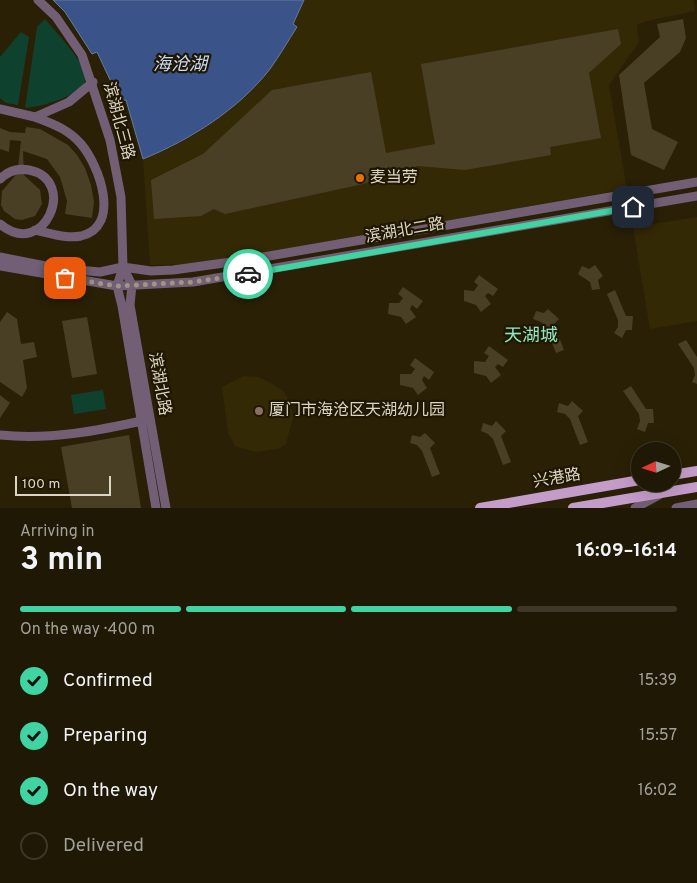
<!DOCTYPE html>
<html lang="en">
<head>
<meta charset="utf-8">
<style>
	:root { --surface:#1f1804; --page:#2c2513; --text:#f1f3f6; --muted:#a1a09a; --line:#3c3726; --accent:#3fd4a2 }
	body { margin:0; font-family:Overpass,"Noto Sans SC",sans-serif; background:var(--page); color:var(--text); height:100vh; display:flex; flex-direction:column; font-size:19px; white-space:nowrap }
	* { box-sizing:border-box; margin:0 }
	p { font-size:16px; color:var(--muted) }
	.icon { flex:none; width:28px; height:28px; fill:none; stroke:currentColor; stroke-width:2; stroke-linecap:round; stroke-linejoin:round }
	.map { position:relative; height:508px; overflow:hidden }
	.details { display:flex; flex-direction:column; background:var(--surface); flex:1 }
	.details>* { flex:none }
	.needle { width:32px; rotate:266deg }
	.tools { position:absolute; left:631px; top:442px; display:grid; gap:10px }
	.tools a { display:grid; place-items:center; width:50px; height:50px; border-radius:50%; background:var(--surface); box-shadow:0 5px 20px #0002,0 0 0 1px var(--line); font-size:25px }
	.scale { position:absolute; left:15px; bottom:12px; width:96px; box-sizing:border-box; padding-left:5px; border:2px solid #dbd5c6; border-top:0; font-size:14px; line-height:18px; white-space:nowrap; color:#dbd5c6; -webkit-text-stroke:4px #201700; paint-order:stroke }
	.pin { position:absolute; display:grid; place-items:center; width:42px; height:42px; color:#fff; margin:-21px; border-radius:10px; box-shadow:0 2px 8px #0006 }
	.courier { position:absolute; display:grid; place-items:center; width:50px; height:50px; margin:-25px; border:4px solid #3fd4a2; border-radius:50%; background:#fff; color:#222; box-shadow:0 1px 6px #0007 }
	.headline em { font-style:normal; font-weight:700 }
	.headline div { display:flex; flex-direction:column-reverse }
	.headline { display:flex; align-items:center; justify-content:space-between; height:85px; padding:0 20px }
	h1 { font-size:32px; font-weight:700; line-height:38px }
	.bar { display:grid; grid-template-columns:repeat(4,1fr); gap:8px 5px; align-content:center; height:60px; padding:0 20px }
	.bar i { height:6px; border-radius:4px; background:var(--line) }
	.bar .active { background:var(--accent) }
	.bar p { grid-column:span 4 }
	ol { padding:0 20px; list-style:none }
	li { display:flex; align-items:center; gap:15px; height:55px }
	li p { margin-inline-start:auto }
	li .icon { padding:5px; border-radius:50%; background:var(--accent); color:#111; stroke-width:4 }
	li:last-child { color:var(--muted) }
	li i { width:28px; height:28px; border:2px solid var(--line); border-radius:50% }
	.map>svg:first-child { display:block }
	.built { fill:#342905 }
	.green { fill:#0f422e }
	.water { fill:#3a5389; stroke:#6a7a9b }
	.building { fill:#493f25 }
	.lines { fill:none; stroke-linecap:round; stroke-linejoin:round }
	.minor { stroke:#725f75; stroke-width:9 }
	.major { stroke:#c49cca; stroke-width:10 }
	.done { stroke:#9d9683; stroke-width:5; stroke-dasharray:0 9 }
	.route { stroke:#3fd4a2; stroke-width:6 }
	.food-dot { fill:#e8710a; stroke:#201700; stroke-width:2 }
	.education-dot { fill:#8d6e63; stroke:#201700; stroke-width:2 }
	.labels { text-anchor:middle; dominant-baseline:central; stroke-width:4.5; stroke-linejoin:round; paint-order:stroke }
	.street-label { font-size:16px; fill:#dbd5c6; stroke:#201700 }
	.poi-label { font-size:16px; fill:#dbd5c6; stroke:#201700; text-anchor:start }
	.water-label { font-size:18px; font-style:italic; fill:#c9dafc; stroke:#201700 }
	.neighbourhood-label { font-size:18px; fill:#8fe7c3; stroke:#201700 }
</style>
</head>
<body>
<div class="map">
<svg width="697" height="508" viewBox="0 0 697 508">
	<rect width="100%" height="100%" fill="#292006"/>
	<path class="built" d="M304,0H694L695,11L647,21L637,25L639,42L609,85L627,189L202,264L150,265L143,159L168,149L197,133L229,110L297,27L292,24Z
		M697,217V321L650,329L633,227Z
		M243,376L258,377L271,383L284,392L291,404L293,418L286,444L278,449L256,452L235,446L228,433L222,387Z"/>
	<path class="green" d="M45,19C55,31 83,61 86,75C89,95 39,107 25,108L37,27Z
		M21,32L29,37L18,105L6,103L0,98V57Z
		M103,390L106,409L74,414L71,395Z"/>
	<path class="water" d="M53,0H304L293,24L297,27C288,41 280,55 270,69C239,109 190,140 143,159L126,100L120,101L97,52L92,54L65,12Z"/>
	<path class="building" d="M683,19L686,38L680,52L644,83L652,129L678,142L664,170L631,155L619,75L660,37L657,24Z
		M618,29L621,44L589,73L601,138L550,147L551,155L465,170L418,166L363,184L225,214L214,209L201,216L154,219L151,180L203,154L272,90L371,72L386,153L435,144L421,64Z
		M26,127L40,129L68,145L77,155L85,168L91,185L94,202L92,218L65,214L67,201L60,177L47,159L23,151L24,175L40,190L42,204L35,216L22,220L15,219L4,211L1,205L2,191L15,176L18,167L21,141L10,140L9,152L0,149V128L10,132L25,133Z
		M595,265L603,276L598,280L600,289L592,290L590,282L578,274L582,266L589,269Z
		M479,275L498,289L493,296L488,293L485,296L491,304L481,312L476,305L464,301V290L474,291L478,285L474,282Z
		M403,287L423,301L417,309L412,305L410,309L416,317L406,324L401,317L388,314L389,303H399L403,298L398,294Z
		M615,290L626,316H633L632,330H626L622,338L614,333L618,327V320L607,294Z
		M548,309L559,319L554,324L564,350L556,353L546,327L541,322L533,319L536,311L544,313Z
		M7,312L17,319L21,344L34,342L37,357L23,360L27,388L22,397L0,382V322Z
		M87,317L97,374L72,378L62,321Z
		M686,340L697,357V384L692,382L695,375L694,368L678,344Z
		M489,346L508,360L503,367L498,364L495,367L501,375L491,383L486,376L474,373V361L485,362L489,356L484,353Z
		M415,358L434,372L429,380L424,376L422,380L427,388L418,395L413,388L400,385V374H411L415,369L410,365Z
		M631,386L646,409H653L654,423H648L645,432L637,429L640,421L639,414L623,391Z
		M0,395L10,403L0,418Z
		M572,401L583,411L578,416L588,442L580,445L570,419L565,414L557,412L559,403L568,406Z
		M496,421L506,431L501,436L511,462L503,465L493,439L488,434L481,431L483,423L492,426Z
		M425,433L435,443L430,448L440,474L432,477L422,451L417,445L410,443L412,435L420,437Z
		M129,435L141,508H72L61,447Z"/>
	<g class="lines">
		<path class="minor" d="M38,0L56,17L82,55L110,140L121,197L123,267L117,286L122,306L156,508
			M0,109L35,117L69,102L93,82
			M35,117C53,124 68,129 81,144C99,165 122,226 81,236C66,239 50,233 35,230
			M0,179C8,171 18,168 29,170C79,180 44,261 0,224
			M0,257L56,268L100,272L123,267L151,271L173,270L246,260L697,182
			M0,266L117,286L193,282L697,196
			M123,267L132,285L130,305L166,508
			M0,435C50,440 97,431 146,420
			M635,508L659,495
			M676,508L697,504"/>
		<path class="major" d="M672,475L697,471
			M480,508L640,480
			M573,508L697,487"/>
	</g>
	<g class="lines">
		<path class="done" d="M65,278L117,286L193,282L248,274"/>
		<path class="route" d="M248,274L633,207"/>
	</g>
	<circle class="food-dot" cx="360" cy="178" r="5"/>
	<circle class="education-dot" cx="259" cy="411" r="5"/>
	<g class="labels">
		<g class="street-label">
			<text transform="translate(118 121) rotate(75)">滨湖北三路</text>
			<text transform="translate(405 231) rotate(-10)">滨湖北二路</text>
			<text transform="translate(159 384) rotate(80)">滨湖北路</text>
			<text transform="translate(557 479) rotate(-10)">兴港路</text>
		</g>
		<g class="poi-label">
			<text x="370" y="178">麦当劳</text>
			<text x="269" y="411">厦门市海沧区天湖幼儿园</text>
		</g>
		<g class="water-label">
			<text x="180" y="65">海沧湖</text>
		</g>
		<g class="neighbourhood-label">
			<text x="531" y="336">天湖城</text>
		</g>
	</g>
</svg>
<div class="tools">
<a><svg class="needle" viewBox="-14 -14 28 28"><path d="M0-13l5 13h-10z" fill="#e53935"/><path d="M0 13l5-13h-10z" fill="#a1a09a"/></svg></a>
</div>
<div class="scale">100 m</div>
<div class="pin" style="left:65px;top:278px;background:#ea580c"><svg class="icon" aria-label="bag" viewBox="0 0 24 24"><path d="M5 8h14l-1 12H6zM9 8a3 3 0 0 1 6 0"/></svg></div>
<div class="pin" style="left:633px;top:207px;background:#1f2937"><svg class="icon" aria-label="home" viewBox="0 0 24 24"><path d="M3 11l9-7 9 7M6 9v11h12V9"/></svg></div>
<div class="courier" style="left:248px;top:274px"><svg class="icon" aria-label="car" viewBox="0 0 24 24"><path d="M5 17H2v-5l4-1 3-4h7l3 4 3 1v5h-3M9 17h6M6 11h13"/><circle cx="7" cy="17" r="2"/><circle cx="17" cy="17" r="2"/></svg></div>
</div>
<section class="details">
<div class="headline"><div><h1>3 min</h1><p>Arriving in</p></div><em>16:09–16:14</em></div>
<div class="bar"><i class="active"></i><i class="active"></i><i class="active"></i><i></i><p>On the way · 400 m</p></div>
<ol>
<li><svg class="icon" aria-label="check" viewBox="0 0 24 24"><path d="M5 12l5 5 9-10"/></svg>Confirmed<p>15:39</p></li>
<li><svg class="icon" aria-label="check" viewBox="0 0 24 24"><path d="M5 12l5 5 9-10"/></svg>Preparing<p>15:57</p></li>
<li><svg class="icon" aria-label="check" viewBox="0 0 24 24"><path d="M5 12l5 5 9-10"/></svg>On the way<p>16:02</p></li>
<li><i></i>Delivered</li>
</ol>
</section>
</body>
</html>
